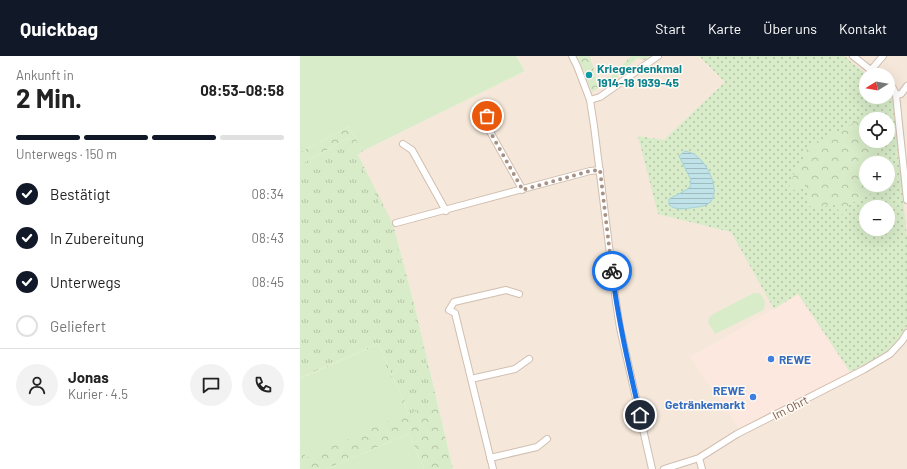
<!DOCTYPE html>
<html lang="de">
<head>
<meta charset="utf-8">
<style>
	:root { --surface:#fff; --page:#f2f2f2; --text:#222; --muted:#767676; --line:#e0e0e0; --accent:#111827 }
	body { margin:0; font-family:Barlow,sans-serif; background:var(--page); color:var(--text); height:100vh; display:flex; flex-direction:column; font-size:15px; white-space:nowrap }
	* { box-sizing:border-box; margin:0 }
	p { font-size:13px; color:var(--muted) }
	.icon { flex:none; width:22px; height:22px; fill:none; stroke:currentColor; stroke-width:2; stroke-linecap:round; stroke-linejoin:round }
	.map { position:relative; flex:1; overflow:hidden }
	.panel { display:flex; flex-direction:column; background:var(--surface); width:300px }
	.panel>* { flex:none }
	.needle { width:26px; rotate:259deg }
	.fabs { position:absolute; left:559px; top:12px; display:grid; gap:8px }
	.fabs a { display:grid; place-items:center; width:36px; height:36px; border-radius:50%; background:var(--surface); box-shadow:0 4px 16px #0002; font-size:20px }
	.pin { position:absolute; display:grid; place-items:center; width:34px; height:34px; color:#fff; margin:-17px; border:2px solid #fff; border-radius:50%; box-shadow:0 1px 4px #0007 }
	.courier { position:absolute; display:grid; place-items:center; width:40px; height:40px; margin:-20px; border:3px solid #1a73e8; border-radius:50%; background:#fff; color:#222; box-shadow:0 1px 5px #0007 }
	.overview em { font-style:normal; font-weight:700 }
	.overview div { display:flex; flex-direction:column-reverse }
	.overview { display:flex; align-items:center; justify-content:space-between; height:68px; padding:0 16px }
	h1 { font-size:26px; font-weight:700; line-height:30px }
	.bar { display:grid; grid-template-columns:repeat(4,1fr); gap:6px 4px; align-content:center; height:48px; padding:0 16px }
	.bar i { height:5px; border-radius:3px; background:var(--line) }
	.bar .selected { background:var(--accent) }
	.bar p { grid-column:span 4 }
	.line { display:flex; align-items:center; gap:10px; padding:0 16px; border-top:1px solid var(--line) }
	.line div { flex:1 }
	.round { display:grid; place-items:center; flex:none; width:42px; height:42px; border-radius:21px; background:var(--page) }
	ol { padding:0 16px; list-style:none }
	li { display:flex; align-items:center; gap:12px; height:44px }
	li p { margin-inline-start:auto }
	li .icon { padding:4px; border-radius:50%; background:var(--accent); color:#fff; stroke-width:4 }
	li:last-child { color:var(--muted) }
	li i { width:22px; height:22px; border:2px solid var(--line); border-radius:50% }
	header { display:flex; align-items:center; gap:24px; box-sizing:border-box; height:56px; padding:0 20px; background:var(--accent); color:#fff }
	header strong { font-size:19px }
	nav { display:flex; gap:22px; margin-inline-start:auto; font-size:14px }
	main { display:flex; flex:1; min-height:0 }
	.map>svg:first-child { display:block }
	.residential { fill:#f5e8da; fill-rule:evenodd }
	.commercial { fill:#fde8e0 }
	.grass { fill:url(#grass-dots); fill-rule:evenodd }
	.forest { fill:url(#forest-crowns) }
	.park { fill:url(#park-tufts) }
	.pitch { fill:#d8ecc9 }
	.water { fill:url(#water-rules); stroke:#a5d3da }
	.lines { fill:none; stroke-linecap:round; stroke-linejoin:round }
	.street-casing { stroke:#d1beb0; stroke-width:8 }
	.street { stroke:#fff; stroke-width:6 }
	.done { stroke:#a89285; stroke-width:4; stroke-dasharray:0 7.2 }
	.route { stroke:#1a73e8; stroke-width:5 }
	.culture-dot { fill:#0f9aa8; stroke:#fffaf3; stroke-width:1.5 }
	.shop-dot { fill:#3f7fe0; stroke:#fffaf3; stroke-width:1.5 }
	.labels { text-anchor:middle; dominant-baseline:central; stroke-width:3; stroke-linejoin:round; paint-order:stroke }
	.culture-label { font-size:12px; font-weight:bold; fill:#0d838f; stroke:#fffaf3; text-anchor:start }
	.shop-label { font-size:12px; font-weight:bold; fill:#366cbe; stroke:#fffaf3; text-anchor:start }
	.street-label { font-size:12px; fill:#7a5c4d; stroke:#fffaf3 }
</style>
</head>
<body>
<header>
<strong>Quickbag</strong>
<nav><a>Start</a><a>Karte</a><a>Über uns</a><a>Kontakt</a></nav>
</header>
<main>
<section class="panel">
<div class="overview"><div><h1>2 Min.</h1><p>Ankunft in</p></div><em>08:53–08:58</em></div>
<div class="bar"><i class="selected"></i><i class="selected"></i><i class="selected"></i><i></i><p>Unterwegs · 150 m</p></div>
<ol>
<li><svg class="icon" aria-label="check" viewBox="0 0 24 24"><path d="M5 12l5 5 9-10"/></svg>Bestätigt<p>08:34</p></li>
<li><svg class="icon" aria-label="check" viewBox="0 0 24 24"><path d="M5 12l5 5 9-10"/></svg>In Zubereitung<p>08:43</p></li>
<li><svg class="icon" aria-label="check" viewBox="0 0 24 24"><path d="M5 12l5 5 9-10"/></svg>Unterwegs<p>08:45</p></li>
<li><i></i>Geliefert</li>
</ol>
<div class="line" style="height:72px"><a class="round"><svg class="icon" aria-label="person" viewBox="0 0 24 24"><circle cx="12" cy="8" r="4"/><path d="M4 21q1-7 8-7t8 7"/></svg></a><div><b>Jonas</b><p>Kurier · 4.5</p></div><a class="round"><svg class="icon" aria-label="chat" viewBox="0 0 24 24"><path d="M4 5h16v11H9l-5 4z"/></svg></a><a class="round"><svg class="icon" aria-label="phone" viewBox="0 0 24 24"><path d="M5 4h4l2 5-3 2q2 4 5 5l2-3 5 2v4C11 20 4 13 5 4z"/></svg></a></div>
</section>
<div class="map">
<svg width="607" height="413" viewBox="0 0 607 413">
	<defs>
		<pattern id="grass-dots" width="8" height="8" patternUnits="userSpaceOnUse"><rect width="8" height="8" fill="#d8ecc9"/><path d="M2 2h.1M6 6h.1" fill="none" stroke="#b4c2a5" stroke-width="1.8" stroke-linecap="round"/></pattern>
		<pattern id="forest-crowns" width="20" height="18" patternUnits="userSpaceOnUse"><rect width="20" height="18" fill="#d8ecc9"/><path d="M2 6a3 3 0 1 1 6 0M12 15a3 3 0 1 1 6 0" fill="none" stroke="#b4c2a5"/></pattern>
		<pattern id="park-tufts" width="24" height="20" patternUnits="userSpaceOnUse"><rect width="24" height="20" fill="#d8ecc9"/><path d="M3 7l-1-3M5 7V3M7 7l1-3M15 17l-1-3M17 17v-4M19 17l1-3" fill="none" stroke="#b4c2a5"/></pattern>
		<pattern id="water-rules" width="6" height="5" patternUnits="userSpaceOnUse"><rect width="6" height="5" fill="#bfe3e8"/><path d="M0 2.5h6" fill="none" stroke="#a0bbbe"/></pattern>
	</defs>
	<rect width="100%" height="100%" fill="#fdf6ec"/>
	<path class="residential" d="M216,0H607V413H153L115,251L93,169L57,99L63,95L225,15ZM566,19H588V41H566ZM566,63H588V85H566ZM566,107H588V129H566ZM566,151H588V173H566Z"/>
	<path class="commercial" d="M498,238L550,316L439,372L390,301L452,266Z"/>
	<path class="grass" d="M399,0H544L567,19H566V41H588V36L592,39L607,181V269L606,275L586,298L550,316L498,238L474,253L431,176L358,158L338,80L364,84L425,26ZM566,63H588V85H566ZM566,107H588V129H566ZM566,151H588V173H566Z"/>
	<path class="forest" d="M277,0H290V2L293,10L297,26L312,20L331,0H350L345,4L337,2L313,25L301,30L292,36Z
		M579,52L580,63H566V85H572L575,91L578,100L586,102L592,108L591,118L588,123V107H566V129H583L582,130L569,139L550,148L542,159L532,146L522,153L509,150L505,126L498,133L488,135L496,112L502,108L505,95L517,86L531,78L545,73L566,58L573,56Z
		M49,71L63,95L58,99L93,168L115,251L153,413H124L109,378L26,413H0V387L6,401L77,289L0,323V322L78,287L109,358L48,82L0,109V96Z"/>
	<path class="park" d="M48,82L93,176L101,206L136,347L109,358L78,287L0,322V109Z"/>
	<path class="pitch" d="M0,0H216L225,15L63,95L49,71L0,96Z
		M454,237H460C464,244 467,246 463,254L415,278L408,266L410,260L419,255Z
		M77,289L107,357L6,402L0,387V323Z
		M109,378L124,413H26Z"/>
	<path class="water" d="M385,95C390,96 395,98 399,102C409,111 422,138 408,148C403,151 396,151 390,152C382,153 376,154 369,149V143C376,139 384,136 390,131L391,124L379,100Z"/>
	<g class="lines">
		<defs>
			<path id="street" d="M272,0L277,10L290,44L294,70L316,246L320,272L352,413
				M553,0L577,19
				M571,14L583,0
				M588,28L593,32L596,39L607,144
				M596,39L601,38L607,30
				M290,44L300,41L358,0
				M187,60L188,72L221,131L222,134
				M103,88L112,94L146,155
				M96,167L290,115L300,114
				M171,323L215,313L229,303
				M190,402L237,391L247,383
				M399,402L402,413
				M193,413L155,257L149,254L154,246L206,234L219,238
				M364,413L399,402L437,378L563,314L590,298L602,285L607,277"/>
		</defs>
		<use href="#street" class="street-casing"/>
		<use href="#street" class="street"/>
	</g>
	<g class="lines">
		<path class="done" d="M187,60L188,72L221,131L222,134L290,115L300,114L312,215"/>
		<path class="route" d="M312,215C318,264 329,311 340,359"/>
	</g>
	<circle class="culture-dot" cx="289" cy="19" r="4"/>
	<g class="shop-dot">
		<circle cx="471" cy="303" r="4"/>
		<circle cx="453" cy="341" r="4"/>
	</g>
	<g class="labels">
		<g class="culture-label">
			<text x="297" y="12">Kriegerdenkmal<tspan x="297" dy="14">1914-18 1939-45</tspan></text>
		</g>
		<g class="shop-label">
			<text x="479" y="303">REWE</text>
			<text x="445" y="334" text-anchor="end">REWE<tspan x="445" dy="14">Getränkemarkt</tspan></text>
		</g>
		<g class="street-label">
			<text transform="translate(490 351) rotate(-27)">Im Ohrt</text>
		</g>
	</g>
</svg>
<div class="fabs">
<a><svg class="needle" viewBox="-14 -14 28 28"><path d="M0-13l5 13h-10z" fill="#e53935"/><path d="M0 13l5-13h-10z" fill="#767676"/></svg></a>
<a><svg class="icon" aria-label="locate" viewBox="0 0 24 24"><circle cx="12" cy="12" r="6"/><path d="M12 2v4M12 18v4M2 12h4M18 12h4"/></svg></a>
<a>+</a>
<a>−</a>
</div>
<div class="pin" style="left:187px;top:60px;background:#ea580c"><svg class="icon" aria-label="bag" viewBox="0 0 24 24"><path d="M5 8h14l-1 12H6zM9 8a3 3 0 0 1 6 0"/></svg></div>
<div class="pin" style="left:340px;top:359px;background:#1f2937"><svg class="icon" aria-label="home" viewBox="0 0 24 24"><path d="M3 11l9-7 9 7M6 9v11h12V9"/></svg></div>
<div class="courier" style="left:312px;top:215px"><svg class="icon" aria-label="bike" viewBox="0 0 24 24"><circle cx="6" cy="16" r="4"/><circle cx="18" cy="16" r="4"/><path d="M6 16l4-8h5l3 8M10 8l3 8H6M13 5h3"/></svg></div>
</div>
</main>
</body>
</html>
